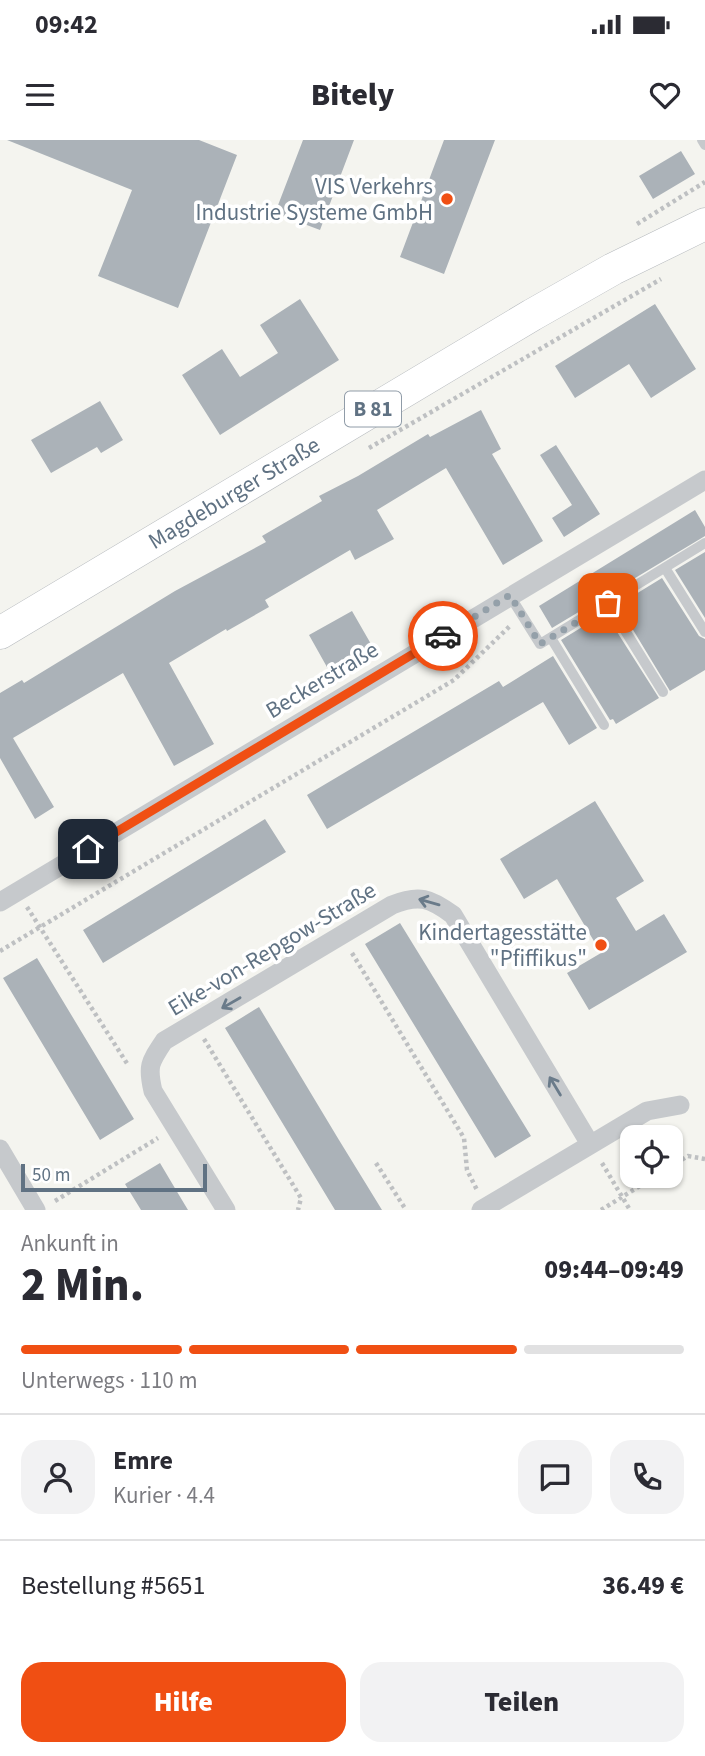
<!DOCTYPE html>
<html lang="de">
<head>
<meta charset="utf-8">
<style>
	:root { --surface:#fff; --page:#f2f2f3; --text:#2b2b33; --muted:#7c7c81; --line:#e1e1e2; --accent:#f04f13 }
	body { margin:0; font-family:"Source Sans 3",sans-serif; background:var(--page); color:var(--text); height:100vh; display:flex; flex-direction:column; font-size:26px; white-space:nowrap }
	* { box-sizing:border-box; margin:0 }
	p { font-size:23px; color:var(--muted) }
	.icon { flex:none; width:38px; height:38px; fill:none; stroke:currentColor; stroke-width:2; stroke-linecap:round; stroke-linejoin:round }
	.map { position:relative; height:1070px; overflow:hidden }
	.sheet { display:flex; flex-direction:column; background:var(--surface); flex:1 }
	.sheet>* { flex:none }
	.tools { position:absolute; left:620px; top:985px; display:grid; gap:14px }
	.tools a { display:grid; place-items:center; width:63px; height:63px; border-radius:14px; background:var(--surface); box-shadow:0 2px 5px #0004; font-size:35px }
	.scale { position:absolute; left:21px; bottom:18px; width:186px; box-sizing:border-box; padding-left:7px; border:4px solid #607283; border-top:0; font-size:19px; line-height:24px; white-space:nowrap; color:#607283; -webkit-text-stroke:5px #fff; paint-order:stroke }
	.pin { position:absolute; display:grid; place-items:center; width:60px; height:60px; color:#fff; margin:-30px; border-radius:14px; box-shadow:0 4px 10px #0006 }
	.courier { position:absolute; display:grid; place-items:center; width:70px; height:70px; margin:-35px; border:5px solid #f04f13; border-radius:50%; background:#fff; color:#222; box-shadow:0 2px 9px #0007 }
	.headline em { font-style:normal; font-weight:800 }
	.headline div { display:flex; flex-direction:column-reverse }
	.headline { display:flex; align-items:center; justify-content:space-between; height:119px; padding:0 21px }
	h1 { font-size:46px; font-weight:800; line-height:52px }
	.bar { display:grid; grid-template-columns:repeat(4,1fr); gap:10px 7px; align-content:center; height:84px; padding:0 21px }
	.bar i { height:9px; border-radius:5px; background:var(--line) }
	.bar .on { background:var(--accent) }
	.bar p { grid-column:span 4 }
	.line { display:flex; align-items:center; gap:18px; padding:0 21px; border-top:2px solid var(--line) }
	.line div { flex:1 }
	.round { display:grid; place-items:center; flex:none; width:74px; height:74px; border-radius:21px; background:var(--page) }
	.cta { display:flex; gap:14px; margin-top:auto; padding:14px 21px }
	.cta a { flex:1; height:80px; border-radius:21px; background:var(--accent); color:#fff; font-size:28px; font-weight:800; line-height:80px; text-align:center }
	.cta a+a { background:var(--page); color:var(--text) }
	.status { display:flex; justify-content:space-between; align-items:center; height:49px; padding:0 35px; background:var(--surface); direction:ltr }
	.status svg { height:19px; fill:currentColor }
	header { display:flex; justify-content:space-between; align-items:center; height:91px; padding:0 21px; background:var(--surface); font-size:32px; font-weight:800 }
	.map>svg:first-child { display:block }
	.building { fill:#abb2b8 }
	.lines { fill:none; stroke-linecap:round; stroke-linejoin:round }
	.primary-casing { stroke:#b6babe; stroke-width:33 }
	.path { stroke:#bec0c2; stroke-width:4.5; stroke-dasharray:3.5 3.5; stroke-linecap:butt }
	.lane { stroke:#c6c9cc; stroke-width:10 }
	.street { stroke:#c6c9cc; stroke-width:19 }
	.primary { stroke:#fff; stroke-width:32 }
	.oneway { stroke:#6a7b8a }
	.done { stroke:#94a0a9; stroke-width:7; stroke-dasharray:0 12.6 }
	.route { stroke:#f04f13; stroke-width:9 }
	.poi-dot { fill:#f04f13; stroke:#fff; stroke-width:2.5 }
	.labels { text-anchor:middle; dominant-baseline:central; stroke-width:7; stroke-linejoin:round; paint-order:stroke }
	.shield { fill:#fff; stroke:#909ca8; stroke-width:2 }
	.shield-label { font-size:21px; font-weight:bold; fill:#607283 }
	.poi-label { font-size:23px; fill:#607283; stroke:#fff; text-anchor:end }
	.street-label { font-size:23px; fill:#607283; stroke:#fff }
</style>
</head>
<body>
<div class="status"><b>09:42</b><svg viewBox="0 0 49 12"><path d="M0 12V9h3v3zM5 12V6h3v6zM10 12V3h3v9zM15 12V0h3v12zM26 1h20v11H26zM47 4h2v5h-2z"/></svg></div>
<header><svg class="icon" aria-label="menu" viewBox="0 0 24 24"><path d="M4 6h16M4 12h16M4 18h16"/></svg>Bitely<svg class="icon" aria-label="heart" viewBox="0 0 24 24"><path d="M12 20l-8-8c-3-5 5-10 8-4 3-6 11-1 8 4z"/></svg></header>
<div class="map">
<svg width="705" height="1070" viewBox="0 0 705 1070">
	<rect width="100%" height="100%" fill="#f4f4ef"/>
	<path class="building" d="M7,0H199L237,15L178,168L98,136L132,50Z
		M303,0H354L320,90L275,73Z
		M444,0H495L444,134L400,117Z
		M681,11L695,34L653,59L639,36Z
		M300,159L339,220L220,295L182,235L222,209L240,237L278,213L260,185Z
		M655,164L696,229L651,258L629,224L575,258L555,226Z
		M100,261L123,300L101,313L97,307L51,333L31,300Z
		M481,270L501,309L492,314L543,401L503,425L446,328L377,370L394,399L355,420L350,410L265,460L269,467L227,491L226,489L169,523L214,604L174,626L123,533L13,598L54,667L35,679L0,618V553L22,540L24,543L175,451L266,402L262,396L322,361L319,356L358,336L428,294L430,297Z
		M556,305L600,374L564,397L552,378L572,365L540,315Z
		M695,370L705,387V396L552,488L539,466Z
		M705,412V478L675,430Z
		M662,438L699,496L705,499V530L670,551L618,465Z
		M352,471L375,511L332,536L309,495Z
		M605,473L659,558L616,584L613,579L610,580L561,500Z
		M553,516L597,588L569,605L543,562L327,689L307,655L499,541L503,547Z
		M595,661L644,741L616,758L636,791L664,774L687,812L589,870L567,833L601,813L557,739L524,759L500,719Z
		M265,679L286,712L103,823L83,790Z
		M400,783L531,996L495,1018L365,804Z
		M37,818L134,979L100,1000L3,838Z
		M259,867L339,1000L382,1070H335L225,888Z
		M160,1023L176,1050L188,1070H141L125,1044Z"/>
	<g class="lines">
		<defs>
			<path id="primary" d="M0,493L532,175L613,129L705,84"/>
		</defs>
		<use href="#primary" class="primary-casing"/>
		<path class="path" d="M637,84L705,42
			M369,308L661,139
			M27,767L128,925
			M0,811L454,540L511,485
			M352,813L464,998L467,1030L477,1050
			M204,899L301,1058L298,1070
			M376,1023L406,1070
			M602,1023L630,1070
			M670,1027L688,1016L705,1019
			M55,1061L158,998
			M601,1070L656,1036"/>
		<path class="lane" d="M702,0L705,5
			M665,428L705,492
			M510,456L540,504L705,403
			M608,463L663,552
			M551,498L604,585"/>
		<path class="street" d="M0,762L705,340
			M0,1009L36,1070
			M226,1070L153,951C147,926 150,922 164,901L392,765C419,754 430,758 453,775L590,1004
			M481,1070L647,971L680,965"/>
		<use href="#primary" class="primary"/>
	</g>
	<defs><path id="oneway-shaft" d="M-6 0H5M1.5-3L5.5 0L1.5 3" fill="none" stroke-width="1.6" stroke-linecap="round" stroke-linejoin="round" transform="scale(1.75)"/></defs>
	<g class="oneway">
		<use href="#oneway-shaft" transform="translate(429 762) rotate(-164)"/>
		<use href="#oneway-shaft" transform="translate(231 863) rotate(150)"/>
		<use href="#oneway-shaft" transform="translate(555 946) rotate(-121)"/>
	</g>
	<g class="lines">
		<path class="done" d="M443,496L510,455L540,504L608,463"/>
		<path class="route" d="M88,709L443,496"/>
	</g>
	<g class="poi-dot">
		<circle cx="447" cy="59" r="7"/>
		<circle cx="601" cy="805" r="7"/>
	</g>
	<g class="labels">
		<rect class="shield" x="345" y="251.5" width="56" height="35" rx="5"/>
		<g class="shield-label">
			<text x="373" y="269">B 81</text>
		</g>
		<g class="poi-label">
			<text x="433" y="46">VIS Verkehrs<tspan x="433" dy="26">Industrie Systeme GmbH</tspan></text>
			<text x="587" y="792">Kindertagesstätte<tspan x="587" dy="26">"Pfiffikus"</tspan></text>
		</g>
		<g class="street-label">
			<text transform="translate(234 353) rotate(-31)">Magdeburger Straße</text>
			<text transform="translate(322 540) rotate(-31)">Beckerstraße</text>
			<text transform="translate(272 809) rotate(-31)">Eike-von-Repgow-Straße</text>
		</g>
	</g>
</svg>
<div class="tools">
<a><svg class="icon" aria-label="locate" viewBox="0 0 24 24"><circle cx="12" cy="12" r="6"/><path d="M12 2v4M12 18v4M2 12h4M18 12h4"/></svg></a>
</div>
<div class="scale">50 m</div>
<div class="pin" style="left:608px;top:463px;background:#ea580c"><svg class="icon" aria-label="bag" viewBox="0 0 24 24"><path d="M5 8h14l-1 12H6zM9 8a3 3 0 0 1 6 0"/></svg></div>
<div class="pin" style="left:88px;top:709px;background:#1f2937"><svg class="icon" aria-label="home" viewBox="0 0 24 24"><path d="M3 11l9-7 9 7M6 9v11h12V9"/></svg></div>
<div class="courier" style="left:443px;top:496px"><svg class="icon" aria-label="car" viewBox="0 0 24 24"><path d="M5 17H2v-5l4-1 3-4h7l3 4 3 1v5h-3M9 17h6M6 11h13"/><circle cx="7" cy="17" r="2"/><circle cx="17" cy="17" r="2"/></svg></div>
</div>
<section class="sheet">
<div class="headline"><div><h1>2 Min.</h1><p>Ankunft in</p></div><em>09:44–09:49</em></div>
<div class="bar"><i class="on"></i><i class="on"></i><i class="on"></i><i></i><p>Unterwegs · 110 m</p></div>
<div class="line" style="height:126px"><a class="round"><svg class="icon" aria-label="person" viewBox="0 0 24 24"><circle cx="12" cy="8" r="4"/><path d="M4 21q1-7 8-7t8 7"/></svg></a><div><b>Emre</b><p>Kurier · 4.4</p></div><a class="round"><svg class="icon" aria-label="chat" viewBox="0 0 24 24"><path d="M4 5h16v11H9l-5 4z"/></svg></a><a class="round"><svg class="icon" aria-label="phone" viewBox="0 0 24 24"><path d="M5 4h4l2 5-3 2q2 4 5 5l2-3 5 2v4C11 20 4 13 5 4z"/></svg></a></div>
<div class="line" style="height:91px"><div>Bestellung #5651</div><b>36.49 €</b></div>
<div class="cta"><a>Hilfe</a><a>Teilen</a></div>
</section>
</body>
</html>
